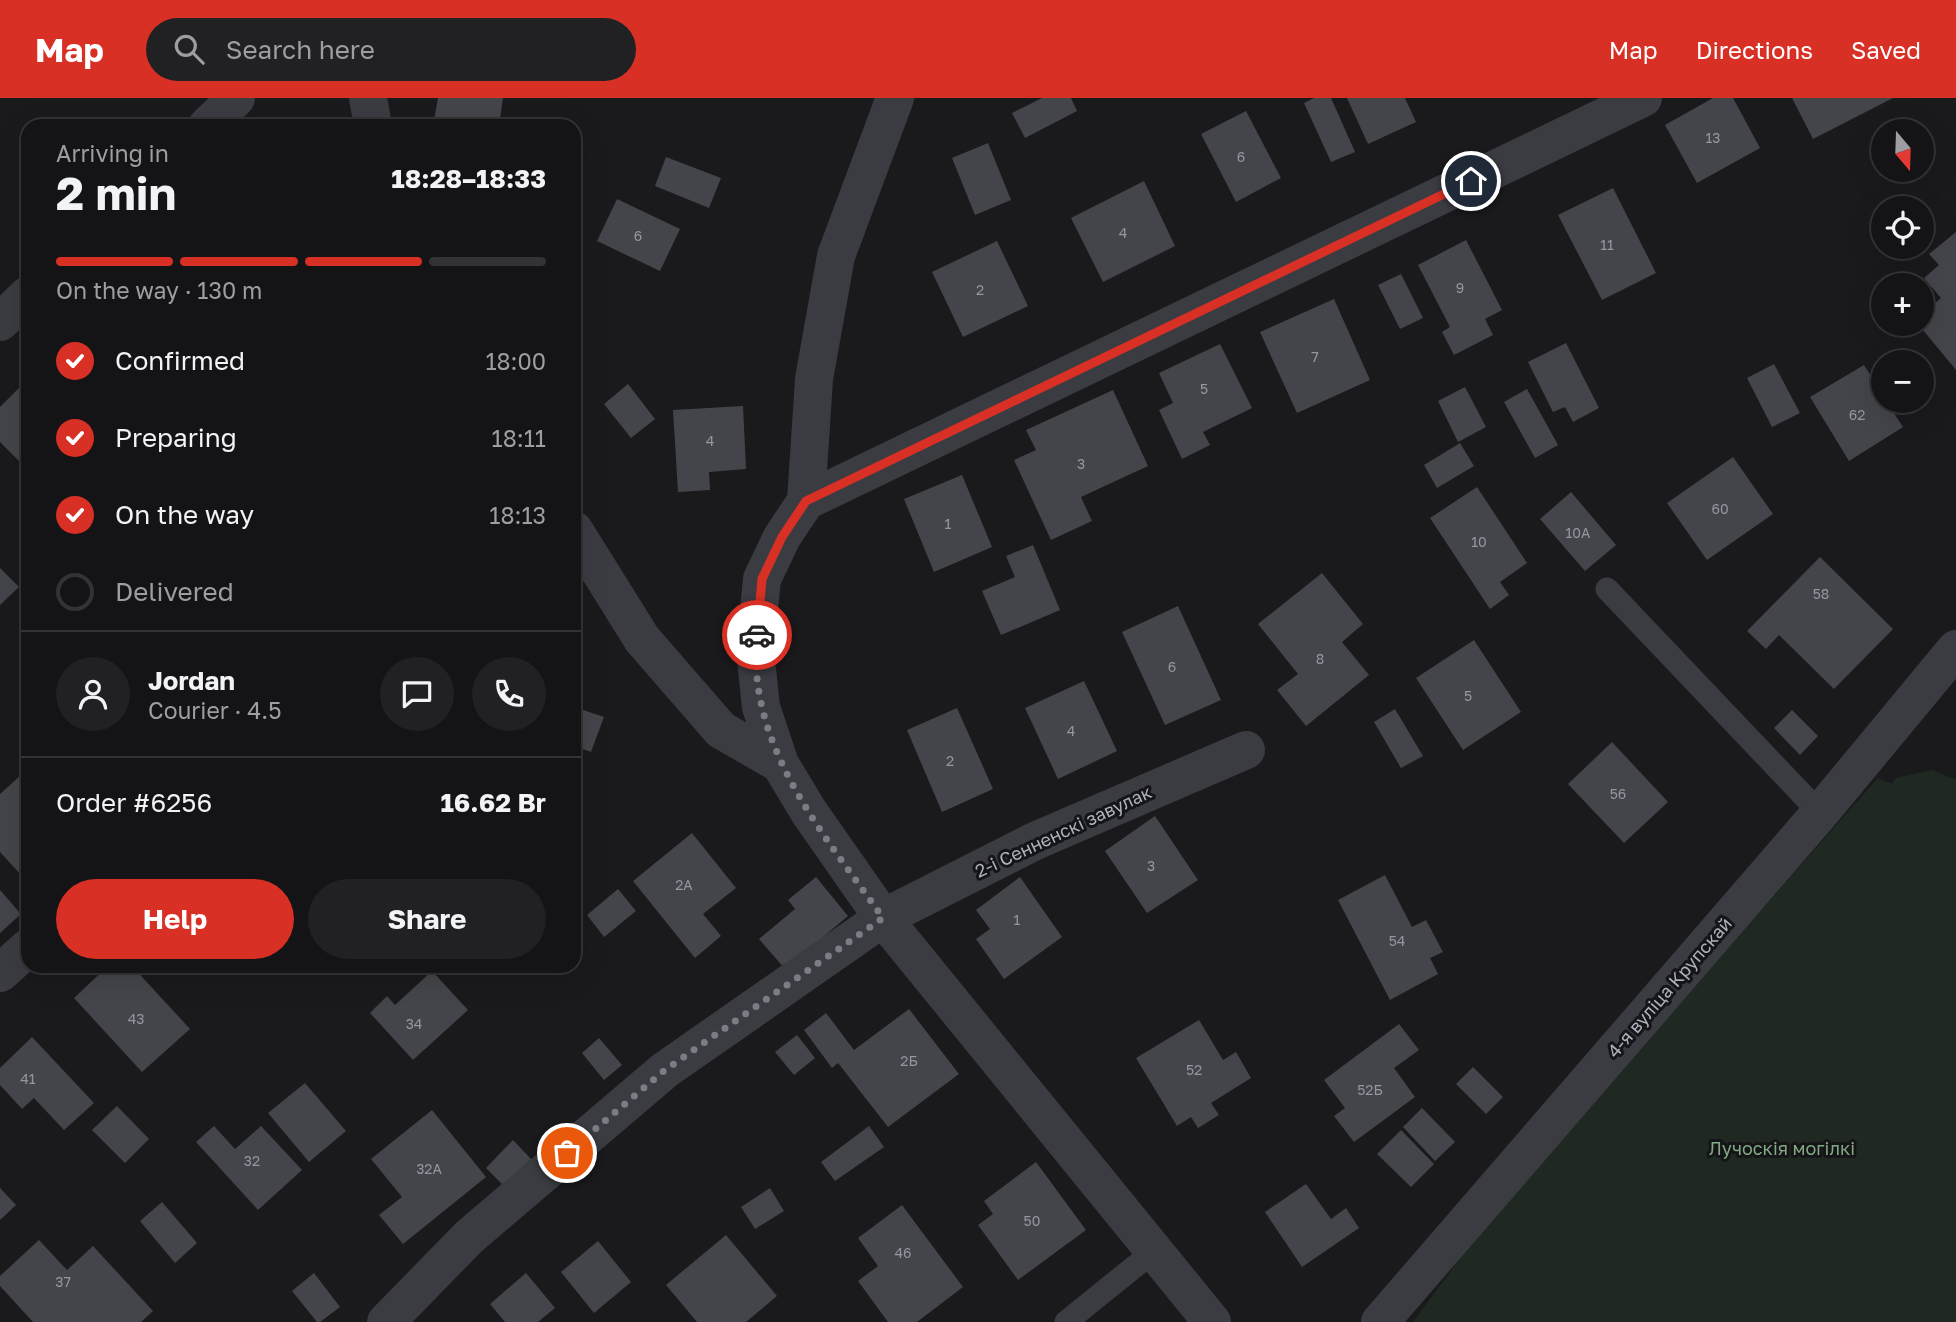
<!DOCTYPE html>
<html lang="en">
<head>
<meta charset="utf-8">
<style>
	:root { --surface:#141416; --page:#212123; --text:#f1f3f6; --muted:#9d9ea1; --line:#333335; --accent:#d93025 }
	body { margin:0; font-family:"Golos Text",sans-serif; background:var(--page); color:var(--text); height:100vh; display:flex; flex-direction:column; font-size:26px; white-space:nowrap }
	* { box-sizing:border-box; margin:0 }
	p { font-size:23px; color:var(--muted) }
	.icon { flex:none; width:38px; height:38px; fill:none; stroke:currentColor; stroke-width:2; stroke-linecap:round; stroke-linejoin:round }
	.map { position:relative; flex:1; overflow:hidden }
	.drawer { position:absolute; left:21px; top:21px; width:560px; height:854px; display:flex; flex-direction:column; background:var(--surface); border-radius:21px; box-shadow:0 7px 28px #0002,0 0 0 2px var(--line) }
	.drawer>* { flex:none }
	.needle { width:46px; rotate:161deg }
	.buttons { position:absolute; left:1871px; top:21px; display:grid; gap:14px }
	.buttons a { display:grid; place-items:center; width:63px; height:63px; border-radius:50%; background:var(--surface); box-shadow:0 7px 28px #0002,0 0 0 2px var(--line); font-size:35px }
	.pin { position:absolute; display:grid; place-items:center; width:60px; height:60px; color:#fff; margin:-30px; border:4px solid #fff; border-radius:50%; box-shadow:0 2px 7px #0007 }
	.courier { position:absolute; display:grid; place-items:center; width:70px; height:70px; margin:-35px; border:5px solid #d93025; border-radius:50%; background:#fff; color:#222; box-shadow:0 2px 9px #0007 }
	.overview em { font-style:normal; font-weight:700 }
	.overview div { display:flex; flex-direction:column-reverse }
	.overview { display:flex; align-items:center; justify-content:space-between; height:119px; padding:0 35px }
	h1 { font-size:46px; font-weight:700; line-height:52px }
	.bar { display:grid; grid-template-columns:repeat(4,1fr); gap:10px 7px; align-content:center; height:84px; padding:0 35px }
	.bar i { height:9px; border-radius:5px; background:var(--line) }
	.bar .selected { background:var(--accent) }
	.bar p { grid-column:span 4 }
	.line { display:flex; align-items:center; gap:18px; padding:0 35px; border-top:2px solid var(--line) }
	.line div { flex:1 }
	.round { display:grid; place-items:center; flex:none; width:74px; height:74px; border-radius:37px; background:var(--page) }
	ol { padding:0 35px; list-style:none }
	li { display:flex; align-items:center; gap:21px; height:77px }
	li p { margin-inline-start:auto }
	li .icon { padding:7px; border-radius:50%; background:var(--accent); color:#fff; stroke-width:4 }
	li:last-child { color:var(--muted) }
	li i { width:38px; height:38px; border:4px solid var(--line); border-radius:50% }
	.cta { display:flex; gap:14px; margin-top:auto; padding:14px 35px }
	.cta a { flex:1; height:80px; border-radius:42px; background:var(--accent); color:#fff; font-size:28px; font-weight:700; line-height:80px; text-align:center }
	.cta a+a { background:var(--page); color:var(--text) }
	header { display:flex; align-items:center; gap:42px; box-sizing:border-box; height:98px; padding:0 35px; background:var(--accent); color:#fff }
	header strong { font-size:33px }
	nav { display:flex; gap:38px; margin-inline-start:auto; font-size:24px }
	.search { width:490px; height:63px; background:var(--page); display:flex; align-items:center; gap:18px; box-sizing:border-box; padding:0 24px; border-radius:38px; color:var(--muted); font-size:26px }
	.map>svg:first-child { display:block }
	.green { fill:#202921 }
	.building { fill:#44454a }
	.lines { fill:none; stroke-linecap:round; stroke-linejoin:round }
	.service { stroke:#3b3c42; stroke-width:23 }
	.minor { stroke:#3b3c42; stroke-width:38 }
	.done { stroke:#797d85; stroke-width:7; stroke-dasharray:0 12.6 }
	.route { stroke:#d93025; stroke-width:9 }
	.labels { text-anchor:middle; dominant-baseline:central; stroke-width:6; stroke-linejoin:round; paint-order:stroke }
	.number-label { font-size:14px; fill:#9297a0 }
	.street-label { font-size:18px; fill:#acb2bd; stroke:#151518 }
	.park-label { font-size:18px; fill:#82a983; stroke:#151518 }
</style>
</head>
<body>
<header>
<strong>Map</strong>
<div class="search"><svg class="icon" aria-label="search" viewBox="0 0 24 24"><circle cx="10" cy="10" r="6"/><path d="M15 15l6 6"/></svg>Search here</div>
<nav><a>Map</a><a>Directions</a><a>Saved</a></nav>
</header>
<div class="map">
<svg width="1956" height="1224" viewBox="0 0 1956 1224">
	<rect width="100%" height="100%" fill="#1a1a1d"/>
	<path class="green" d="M1932,672L1956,682V1224H1413L1498,1109L1878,680L1892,686L1896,680Z"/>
	<path class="building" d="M438,0H503L499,28H433Z
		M1042,0H1071L1077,13L1025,40L1012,15Z
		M1314,0H1331L1355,54L1331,64L1304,5Z
		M1347,0H1405L1416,24L1368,46Z
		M1713,0H1733L1760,50L1697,85L1665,27Z
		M1792,0H1893L1813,41Z
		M1246,13L1281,80L1236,104L1201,36Z
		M988,45L1011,102L975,117L952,60Z
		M666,59L721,80L709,110L655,88Z
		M1144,83L1175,148L1103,184L1071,120Z
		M1613,90L1656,175L1602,202L1558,117Z
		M617,101L680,131L660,173L597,143Z
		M1956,134V272L1918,226H1922V217L1941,200L1924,180L1939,167L1929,156Z
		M1466,142L1502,212L1485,221L1493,237L1454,257L1442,234L1450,229L1418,167Z
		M997,143L1028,208L963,239L932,174Z
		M1401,176L1423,220L1400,231L1378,187Z
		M1334,201L1370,282L1297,315L1260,234Z
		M1566,245L1599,310L1573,324L1565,309L1553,314L1528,264Z
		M1220,246L1252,310L1203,334L1210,347L1182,361L1159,312L1173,305L1159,275Z
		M1774,266L1800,315L1772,329L1747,280Z
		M1864,267L1883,297V303H1886L1903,329L1849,363L1810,299Z
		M28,281V372L0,344V309Z
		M628,286L655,321L631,340L604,306Z
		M1465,289L1486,329L1458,344L1438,303Z
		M1527,291L1558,347L1535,360L1504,304Z
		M1113,292L1148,368L1081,399L1092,423L1051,442L1014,362L1036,352L1026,332Z
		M743,308L746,371L709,374L710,392L678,394L673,312Z
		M1460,345L1474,368L1437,390L1424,367Z
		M1733,359L1773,416L1707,462L1667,405Z
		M962,377L992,449L934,474L904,401Z
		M1477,389L1527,465L1500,484L1509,497L1490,511L1430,420Z
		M1571,394L1616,447L1585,473L1540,421Z
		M1033,447L1060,512L1001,537L982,493L1015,479L1006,458Z
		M1820,459L1893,531L1834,591L1779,537L1766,551L1747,533Z
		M0,470L19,489L0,507Z
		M1322,475L1363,526L1342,544L1369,577L1306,628L1277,592L1298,576L1258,526Z
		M1178,508L1221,602L1165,627L1122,534Z
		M1474,542L1521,614L1463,652L1416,580Z
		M1084,583L1117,653L1058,681L1025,610Z
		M574,609L604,619L591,654L574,648Z
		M957,610L993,691L942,714L907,632Z
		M1395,611L1423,658L1401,670L1374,624Z
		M1792,612L1818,638L1800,657L1774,630Z
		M1612,644L1668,704L1624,745L1568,686Z
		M20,678L28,687V773L22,778L0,754V696Z
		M1155,718L1198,782L1147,815L1105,753Z
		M692,735L736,790L703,816L721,838L695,860L633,783Z
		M1385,777L1412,829L1426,822L1443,854L1430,860L1438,876L1390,902L1338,802Z
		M816,779L848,818L785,871L759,841L795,811L788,802Z
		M1020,779L1062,839L1004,881L976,841L990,831L976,812Z
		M618,791L636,813L604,839L587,817Z
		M0,792L21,816L0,835Z
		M108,868H132L190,931L142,974L74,900Z
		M432,873L468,912L413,962L370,915L387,898L395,907Z
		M909,911L959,976L888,1029L838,965L832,970L804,932L826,915L854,952Z
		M1199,922L1223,962L1236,954L1251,980L1211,1005L1219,1017L1198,1030L1191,1019L1177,1028L1136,960Z
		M1399,926L1419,952L1394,970L1415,999L1354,1044L1334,1018L1345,1010L1324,982Z
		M797,937L815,960L794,977L775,954Z
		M32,939L94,1005L64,1032L34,1000L22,1011L0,987V970Z
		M599,940L622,967L604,982L582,955Z
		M1473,969L1503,999L1486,1016L1456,986Z
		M305,985L346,1033L309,1064L268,1015Z
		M117,1008L149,1041L125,1065L92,1032Z
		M1422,1010L1455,1044L1435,1063L1403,1029Z
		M432,1012L486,1079L403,1146L379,1117L402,1099L371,1061Z
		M214,1028L235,1051L261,1028L302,1072L258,1112L196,1044Z
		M869,1028L884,1049L835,1083L821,1064Z
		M1401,1032L1434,1066L1411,1089L1377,1056Z
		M513,1042L531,1061L503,1087L486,1070Z
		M1036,1064L1086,1132L1018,1182L978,1127L993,1116L984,1103Z
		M1306,1086L1331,1121L1346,1110L1359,1130L1302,1169L1265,1114Z
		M0,1090L16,1107L0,1122Z
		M770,1090L784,1113L755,1131L741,1109Z
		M162,1104L197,1145L175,1165L140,1123Z
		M902,1107L963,1189L917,1224H888L858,1183L878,1168L858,1140Z
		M726,1137L777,1198L746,1224H697L666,1187Z
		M39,1142L67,1172L93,1148L153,1213L141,1224H33L0,1188V1178Z
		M598,1143L631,1184L594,1215L561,1174Z
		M314,1175L340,1209L320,1224H317L292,1193Z
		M526,1175L555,1210L538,1224H505L490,1206Z"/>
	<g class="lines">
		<path class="service" d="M1607,491L1820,715
			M1066,1224L1154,1153"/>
		<path class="minor" d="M368,0L373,28
			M895,0L836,158L814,281L806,403L782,439L762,481L755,552L761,609L780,666L809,714L883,820L1212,1224
			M207,28L236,0
			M0,224L28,197
			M806,403L1643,0
			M574,432L642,541L721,632L780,666
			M0,875L28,850
			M386,1224L469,1139L665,972L883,820L1035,743L1246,652
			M1380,1224L1820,715L1956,551"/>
	</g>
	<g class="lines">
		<path class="done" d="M567,1055L665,972L883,820C824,736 746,648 757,537"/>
		<path class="route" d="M757,537L762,481L782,439L806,403L1471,83"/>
	</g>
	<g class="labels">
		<g class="number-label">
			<text x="1713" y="39">13</text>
			<text x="1241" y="58">6</text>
			<text x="1123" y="134">4</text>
			<text x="638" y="137">6</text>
			<text x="1607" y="146">11</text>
			<text x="1460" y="189">9</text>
			<text x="980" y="191">2</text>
			<text x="1315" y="258">7</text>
			<text x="1204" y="290">5</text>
			<text x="1857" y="316">62</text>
			<text x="710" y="342">4</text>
			<text x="1081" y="365">3</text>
			<text x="1720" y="410">60</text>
			<text x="948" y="425">1</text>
			<text x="1578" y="434">10А</text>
			<text x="1479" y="443">10</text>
			<text x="1821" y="495">58</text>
			<text x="1320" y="560">8</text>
			<text x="1172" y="568">6</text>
			<text x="1468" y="597">5</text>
			<text x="1071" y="632">4</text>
			<text x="950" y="662">2</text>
			<text x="1618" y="695">56</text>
			<text x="1151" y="767">3</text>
			<text x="684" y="786">2А</text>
			<text x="1017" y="821">1</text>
			<text x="1397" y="842">54</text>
			<text x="136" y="920">43</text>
			<text x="414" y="925">34</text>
			<text x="909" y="962">2Б</text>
			<text x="1194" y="971">52</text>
			<text x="28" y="980">41</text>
			<text x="1370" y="991">52Б</text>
			<text x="252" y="1062">32</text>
			<text x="429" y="1070">32А</text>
			<text x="1032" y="1122">50</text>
			<text x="903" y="1154">46</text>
			<text x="63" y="1183">37</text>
		</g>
		<g class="street-label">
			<text transform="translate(1063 733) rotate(-25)">2-і Сенненскі завулак</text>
			<text transform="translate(1669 889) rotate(-49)">4-я вуліца Крупскай</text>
		</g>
		<g class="park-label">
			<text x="1782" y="1050">Лучоскія могілкі</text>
		</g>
	</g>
</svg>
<div class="buttons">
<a><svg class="needle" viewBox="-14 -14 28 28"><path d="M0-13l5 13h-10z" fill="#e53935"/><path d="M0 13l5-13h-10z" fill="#9d9ea1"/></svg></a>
<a><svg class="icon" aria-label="locate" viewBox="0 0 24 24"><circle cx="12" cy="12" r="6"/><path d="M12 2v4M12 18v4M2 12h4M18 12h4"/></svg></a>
<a>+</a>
<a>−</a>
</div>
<div class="pin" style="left:567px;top:1055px;background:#ea580c"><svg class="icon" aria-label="bag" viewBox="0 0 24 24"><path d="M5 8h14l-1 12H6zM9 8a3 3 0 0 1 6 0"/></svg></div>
<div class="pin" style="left:1471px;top:83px;background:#1f2937"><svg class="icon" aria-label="home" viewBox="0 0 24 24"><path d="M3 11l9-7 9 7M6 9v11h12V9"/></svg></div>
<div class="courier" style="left:757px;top:537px"><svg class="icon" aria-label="car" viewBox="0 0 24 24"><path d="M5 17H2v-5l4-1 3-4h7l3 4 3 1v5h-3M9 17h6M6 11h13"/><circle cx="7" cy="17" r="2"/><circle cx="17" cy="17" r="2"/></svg></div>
<section class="drawer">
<div class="overview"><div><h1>2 min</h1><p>Arriving in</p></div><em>18:28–18:33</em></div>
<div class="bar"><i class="selected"></i><i class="selected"></i><i class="selected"></i><i></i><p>On the way · 130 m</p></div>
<ol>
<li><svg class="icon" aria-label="check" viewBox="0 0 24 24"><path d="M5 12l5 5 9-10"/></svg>Confirmed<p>18:00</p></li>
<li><svg class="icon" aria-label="check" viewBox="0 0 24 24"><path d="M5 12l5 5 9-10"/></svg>Preparing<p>18:11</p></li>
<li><svg class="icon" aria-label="check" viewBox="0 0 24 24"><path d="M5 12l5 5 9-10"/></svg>On the way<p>18:13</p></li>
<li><i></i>Delivered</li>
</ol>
<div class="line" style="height:126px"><a class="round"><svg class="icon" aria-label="person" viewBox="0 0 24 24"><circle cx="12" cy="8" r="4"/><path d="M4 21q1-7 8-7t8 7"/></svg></a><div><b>Jordan</b><p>Courier · 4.5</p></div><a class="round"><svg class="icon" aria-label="chat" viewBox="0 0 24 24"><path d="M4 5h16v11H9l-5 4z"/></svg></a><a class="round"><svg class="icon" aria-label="phone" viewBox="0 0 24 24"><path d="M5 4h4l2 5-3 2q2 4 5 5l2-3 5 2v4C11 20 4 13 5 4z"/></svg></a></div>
<div class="line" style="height:91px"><div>Order #6256</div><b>16.62 Br</b></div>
<div class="cta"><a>Help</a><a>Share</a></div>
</section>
</div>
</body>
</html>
